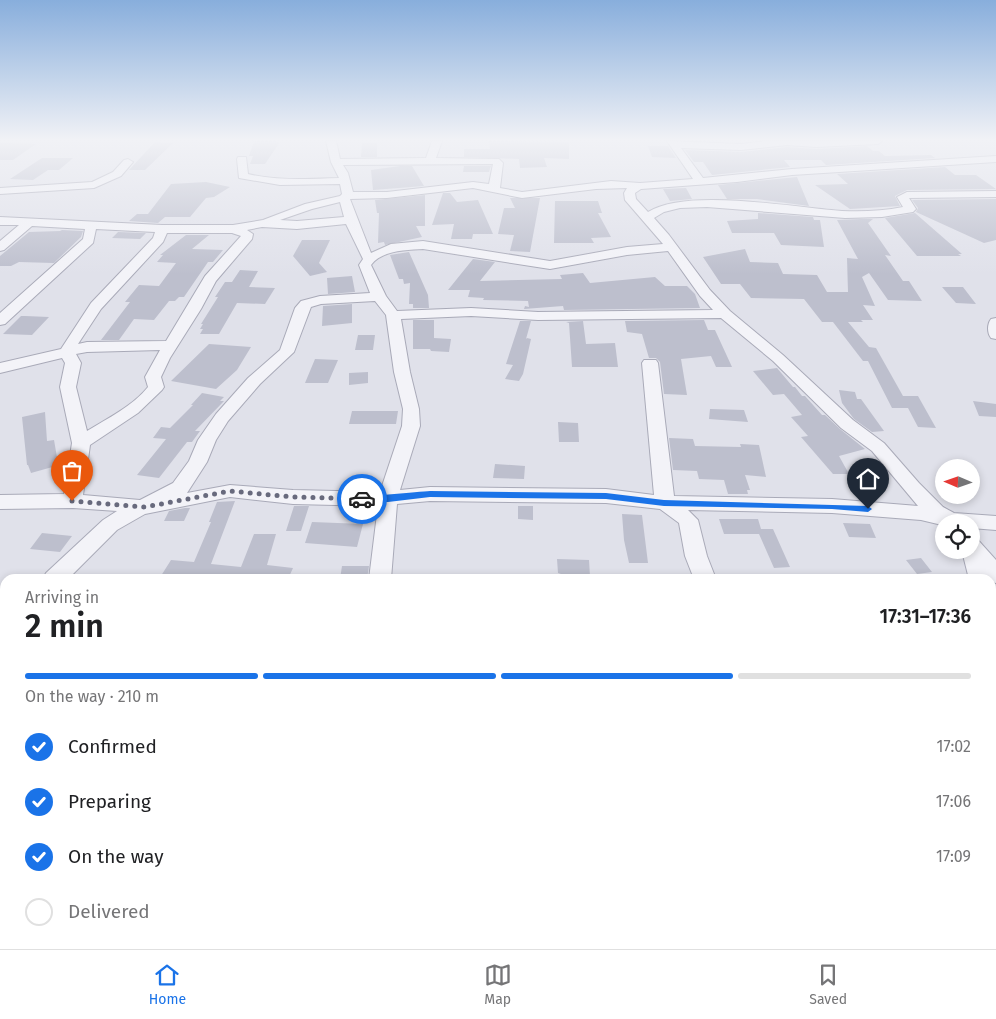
<!DOCTYPE html>
<html lang="en">
<head>
<meta charset="utf-8">
<style>
	:root { --surface:#fff; --page:#f2f2f2; --text:#202124; --muted:#757577; --line:#e0e0e0; --accent:#1a73e8 }
	body { margin:0; font-family:"Fira Sans",sans-serif; background:var(--page); color:var(--text); height:100vh; display:flex; flex-direction:column; font-size:19px; white-space:nowrap }
	* { box-sizing:border-box; margin:0 }
	p { font-size:16px; color:var(--muted) }
	.icon { flex:none; width:28px; height:28px; fill:none; stroke:currentColor; stroke-width:2; stroke-linecap:round; stroke-linejoin:round }
	.map { position:relative; flex:1; overflow:hidden }
	.side { position:absolute; left:0px; top:574px; width:996px; height:376px; display:flex; flex-direction:column; background:var(--surface); border-radius:15px 15px 0 0; box-shadow:0 2px 8px #0003 }
	.side>* { flex:none }
	.needle { width:32px; rotate:272deg }
	.controls { position:absolute; left:935px; top:459px; display:grid; gap:10px }
	.controls a { display:grid; place-items:center; width:45px; height:45px; border-radius:50%; background:var(--surface); box-shadow:0 2px 8px #0003; font-size:25px }
	.pin { position:absolute; display:grid; place-items:center; width:42px; height:42px; color:#fff; margin:-51px -21px; border-radius:50% 50% 50% 0; rotate:-45deg; box-shadow:0 0 5px #0007 }
	.pin .icon { rotate:45deg }
	.courier { position:absolute; display:grid; place-items:center; width:50px; height:50px; margin:-25px; border:4px solid #1a73e8; border-radius:50%; background:#fff; color:#222; box-shadow:0 1px 6px #0007 }
	.head em { font-style:normal; font-weight:600 }
	.head div { display:flex; flex-direction:column-reverse }
	.head { display:flex; align-items:center; justify-content:space-between; height:85px; padding:0 25px }
	h1 { font-size:32px; font-weight:600; line-height:38px }
	.bar { display:grid; grid-template-columns:repeat(4,1fr); gap:8px 5px; align-content:center; height:60px; padding:0 25px }
	.bar i { height:6px; border-radius:4px; background:var(--line) }
	.bar .active { background:var(--accent) }
	.bar p { grid-column:span 4 }
	ol { padding:0 25px; list-style:none }
	li { display:flex; align-items:center; gap:15px; height:55px }
	li p { margin-inline-start:auto }
	li .icon { padding:5px; border-radius:50%; background:var(--accent); color:#fff; stroke-width:4 }
	li:last-child { color:var(--muted) }
	li i { width:28px; height:28px; border:2px solid var(--line); border-radius:50% }
	.dock { display:flex; justify-content:space-around; align-items:center; height:70px; border-top:1px solid var(--line); background:var(--surface); font-size:14px; color:var(--muted) }
	.dock a { display:grid; justify-items:center; gap:2px }
	.dock .active { color:var(--accent) }
	.map>svg:first-child { display:block }
	.building { fill:#bdbfcd }
	.lines { fill:none; stroke-linecap:round; stroke-linejoin:round }
	.minor-casing { stroke:#a9aab8; stroke-width:2 }
	.minor { fill:#f3f3f8; fill-rule:evenodd }
	.route { fill:#1a73e8 }
	.done { stroke:#686a7d; stroke-width:5; stroke-dasharray:0 9 }
</style>
</head>
<body>
<div class="map">
<svg width="996" height="949" viewBox="0 0 996 949">
	<rect width="100%" height="100%" fill="#e0e1ea"/>
	<path class="building" d="M254,141H272L280,142L265,164H250L253,156H249Z
		M489,141L569,142V159L544,158L547,167L520,168L519,159L464,157V149H490Z
		M155,142L173,143L145,170H129Z
		M0,143H10L36,144L13,160H0Z
		M362,143H377V157H361Z
		M648,146H668L676,158L652,157Z
		M867,146L873,151H879L885,156L931,155L935,158L826,165L821,160H784L790,167L712,175L703,162H694L685,150L741,152L787,147L816,149Z
		M42,158H73L59,170H48L33,180L10,179Z
		M400,166H412L424,186L373,190L371,170Z
		M464,166H491L489,172H463Z
		M945,167L955,175H976L996,189L907,190L895,196L900,206L850,209L815,185L848,184L837,174Z
		M797,177L809,206L757,199H727L718,185Z
		M206,182L230,187L214,197L206,198L190,217H165L158,223L129,221L137,214H148L171,184Z
		M686,188L692,199L670,201L663,189Z
		M443,193H450L457,202L478,200L493,234H473L472,239H451L454,224L432,225Z
		M425,195V226H416L422,237L385,245L384,242L378,243L379,213H377L375,200Z
		M510,198H540L530,252L510,251L514,235L498,234L504,208H515Z
		M996,199V240L984,243L916,212L918,208L912,200Z
		M555,201H598L602,213H598L611,237L591,238L594,243H554Z
		M758,213L813,217L814,220H820L824,247L781,245L774,233H732L727,221L758,219Z
		M915,213L962,254H958L961,256H917L885,218Z
		M861,219H873L868,223L891,256L885,255L903,281H909L922,301L888,300L869,273L862,277L875,306L863,305L873,320H861L863,322H848L869,347L876,348L903,396H918L936,428L918,427L908,408H892L868,361H863L833,322H822L804,299L751,298L740,284H721L703,257L745,249L750,262L778,263L783,274L817,275L827,292H848L847,258L858,259L837,220Z
		M62,230L83,231L81,237L54,263L19,262L11,266H0V256L29,232L60,231Z
		M118,232L146,233L140,239L112,238Z
		M186,235H209L192,249L223,250L213,262H208L184,297H179L175,301H169L154,320L134,319L119,340H101L130,302H125L139,285L159,286L176,263L157,262L163,255H160Z
		M302,240H330L319,263L327,272L310,276L293,256Z
		M409,252L428,295L429,308H413V304H409L410,283L404,284L403,279H399L390,255Z
		M473,259L495,262L480,281L562,279L560,275L583,273L590,283L655,277L665,286H687L695,294L700,308L564,310L563,306L524,309L525,306L529,307L528,301L483,300L484,298L468,297L470,290H448Z
		M240,270L258,271L249,287L275,288L265,304L237,303L219,334H200L203,329H200L203,324H201L218,297H215L225,282H232Z
		M352,276L355,292L328,294L327,278Z
		M942,287H963L976,304L956,303Z
		M352,304V323L322,326L323,306Z
		M21,316H25L49,317L32,335L3,334Z
		M413,320H434V338L451,339L449,352L431,351L430,349H413Z
		M704,320L708,330H715L732,367H716L711,356L681,359L687,395L664,394L660,362L656,358H649L642,334L627,332L625,321Z
		M520,321H531L526,339L527,338L531,339L523,374L519,381L505,379L513,365L506,364Z
		M583,321L586,344L615,343L618,367H572L569,323L566,322Z
		M358,335H375L373,350H355Z
		M209,344L251,347L237,370L216,389L171,381Z
		M315,359L338,360L328,383H305Z
		M777,368L793,387H795L802,396H805L822,415H825L840,429L865,449L839,456L849,474H833L801,437L808,436L791,417L802,415L784,394L773,395L753,371Z
		M368,372V383L349,385V373Z
		M839,390L855,392L857,399H861L884,431L872,432L854,419L842,403Z
		M202,393L224,397L220,401H224L195,431H200L192,442H187L159,478L137,475L166,439L153,438L161,427L170,428L193,405H191Z
		M973,401L996,404V417L979,416Z
		M710,409L744,410L748,422L709,419Z
		M352,411H398L396,424H349Z
		M45,412L47,441L54,440L58,463H56V466L31,473L28,465H27L22,417Z
		M558,422L578,423L579,442H559Z
		M669,438L693,439L695,446L741,447L740,444L759,445L766,477L745,475L750,490H747L748,494H728L724,480L699,479L697,471L673,470Z
		M495,464L525,466L524,479L493,478Z
		M235,501L211,564L241,567L254,534H276L267,565L293,568L288,579H159L171,560L194,562L211,522H209L217,502Z
		M294,506H309L301,531H286Z
		M518,506H533V520L518,519Z
		M185,508H190L184,521H164L169,511Z
		M622,514L642,515L648,563H629L624,540Z
		M719,519H758L761,529H773L790,567L774,568L759,534H724Z
		M312,522L363,524L357,547L305,543Z
		M843,523L870,524L876,538L849,537Z
		M42,533L72,536L60,552L30,549Z
		M921,558L932,572L917,574L906,560Z
		M557,559L589,560L590,576L561,577V574L558,573Z
		M342,566H369L367,579H340Z"/>
	<g class="lines">
		<defs>
			<path id="minor" d="M326,141H336L340,159L426,158L432,141H442L436,158L499,159L503,163L500,188L522,192L611,181L640,183L693,179L667,141L741,144L766,141H882L878,144L816,147L787,145L741,150L681,148L703,178L792,169L996,156V162L792,175L737,182L641,189L635,193L636,199L648,212C687,187 795,208 842,211C862,212 883,211 903,207L897,197L907,192L996,191V197L909,198L916,209L913,212L882,217L845,218L707,207L680,208L664,212L654,218L669,235L710,290L730,311L783,355L853,420L884,443L919,483L943,507L954,513L996,516V530L971,528V522H944V527L942,525L921,520L832,513L688,510L698,520L707,556L716,579H694L685,556L679,523L660,509L606,503L430,501L397,504L391,579H369L378,506L293,504L230,497L145,514L117,530L68,579H43L46,573L103,520L117,511L73,508L0,509V495L64,494L72,443L60,387L65,363L62,358L0,373V363L61,349L91,303L153,238L155,232L96,229L93,243L5,324L0,325V313L83,239L85,229L32,226L4,250L0,251V241L19,225H0V217L162,225H233L263,220L305,204L340,196L342,194L340,184L280,185L239,178L237,159L238,157H246L248,174C278,181 309,179 339,178L331,162ZM493,164L489,184L473,182L387,192H353L348,173L343,165ZM473,188L522,198L596,189L627,188L624,193L625,200L663,244L627,247L550,261L423,241L391,244L371,253L350,199L387,198ZM340,202L344,217L297,221L280,220L312,209ZM346,224L363,259L359,265L370,293L320,296L301,301L295,308L280,350L248,378L216,414L198,440L189,461L173,483L140,500L83,495L90,445L138,413L162,390L164,387L161,377L170,358L201,309L216,281L252,239L253,234L247,230L262,227L297,229ZM167,233H232L241,236L205,276L166,341L87,342L78,344L101,309L163,242ZM423,249L550,269L627,255L668,251L700,296L713,310L538,312L471,308L397,311L386,296L371,265C382,250 407,250 423,249ZM375,301L386,315L394,372L403,409L402,426L380,492L293,490L230,485L187,493L207,462L216,440L228,421L260,384L294,352L311,307L321,304ZM471,316L538,320L721,318L773,361L841,428L872,451L918,506L832,499L674,496L658,363L656,360H644L642,363L654,495L606,489L430,487L400,490L420,426L419,409L410,372L401,319ZM160,350L145,377L148,387C133,406 108,418 87,431L76,387L81,363L76,354L87,352Z
				M128,159L133,162L121,176L94,188L0,194V188L92,182L113,172L124,160Z
				M996,318V339L991,338C987,333 987,324 991,319Z
				M971,538L978,540L996,560V583L991,582V579H969L962,551L971,550Z
				M5,614V635L0,636V616Z
				M5,854V889L0,891V856Z
				M346,945H378V949H346Z
				M784,945H816V949H784Z"/>
		</defs>
		<use href="#minor" class="minor-casing"/>
		<use href="#minor" class="minor"/>
	</g>
	<linearGradient id="sky" x2="0" y2="1"><stop stop-color="#88aedc"/><stop offset="0.51" stop-color="#f1f2f6"/><stop offset="1" stop-color="#f1f2f6" stop-opacity="0"/></linearGradient>
	<rect width="996" height="274" fill="url(#sky)"/>
	<path class="route" d="M430,491L606,493L664,500L868,506L872,509L868,512L832,509L664,506L606,499L430,497L388,502H362L358,499C362,496 419,492 430,491Z"/>
	<g class="lines">
		<path class="done" d="M72,501L145,507L230,491L293,497L362,499"/>
	</g>
</svg>
<div class="controls">
<a><svg class="needle" viewBox="-14 -14 28 28"><path d="M0-13l5 13h-10z" fill="#e53935"/><path d="M0 13l5-13h-10z" fill="#757577"/></svg></a>
<a><svg class="icon" aria-label="locate" viewBox="0 0 24 24"><circle cx="12" cy="12" r="6"/><path d="M12 2v4M12 18v4M2 12h4M18 12h4"/></svg></a>
</div>
<div class="pin" style="left:72px;top:501px;background:#ea580c"><svg class="icon" aria-label="bag" viewBox="0 0 24 24"><path d="M5 8h14l-1 12H6zM9 8a3 3 0 0 1 6 0"/></svg></div>
<div class="pin" style="left:868px;top:509px;background:#1f2937"><svg class="icon" aria-label="home" viewBox="0 0 24 24"><path d="M3 11l9-7 9 7M6 9v11h12V9"/></svg></div>
<div class="courier" style="left:362px;top:499px"><svg class="icon" aria-label="car" viewBox="0 0 24 24"><path d="M5 17H2v-5l4-1 3-4h7l3 4 3 1v5h-3M9 17h6M6 11h13"/><circle cx="7" cy="17" r="2"/><circle cx="17" cy="17" r="2"/></svg></div>
<section class="side">
<div class="head"><div><h1>2 min</h1><p>Arriving in</p></div><em>17:31–17:36</em></div>
<div class="bar"><i class="active"></i><i class="active"></i><i class="active"></i><i></i><p>On the way · 210 m</p></div>
<ol>
<li><svg class="icon" aria-label="check" viewBox="0 0 24 24"><path d="M5 12l5 5 9-10"/></svg>Confirmed<p>17:02</p></li>
<li><svg class="icon" aria-label="check" viewBox="0 0 24 24"><path d="M5 12l5 5 9-10"/></svg>Preparing<p>17:06</p></li>
<li><svg class="icon" aria-label="check" viewBox="0 0 24 24"><path d="M5 12l5 5 9-10"/></svg>On the way<p>17:09</p></li>
<li><i></i>Delivered</li>
</ol>
</section>
</div>
<nav class="dock">
<a class="active"><svg class="icon" aria-label="home" viewBox="0 0 24 24"><path d="M3 11l9-7 9 7M6 9v11h12V9"/></svg>Home</a>
<a><svg class="icon" aria-label="map" viewBox="0 0 24 24"><path d="M3 6l6-2 6 2 6-2v14l-6 2-6-2-6 2zM9 4v14M15 6v14"/></svg>Map</a>
<a><svg class="icon" aria-label="saved" viewBox="0 0 24 24"><path d="M7 4h10v16l-5-4-5 4z"/></svg>Saved</a>
</nav>
</body>
</html>
